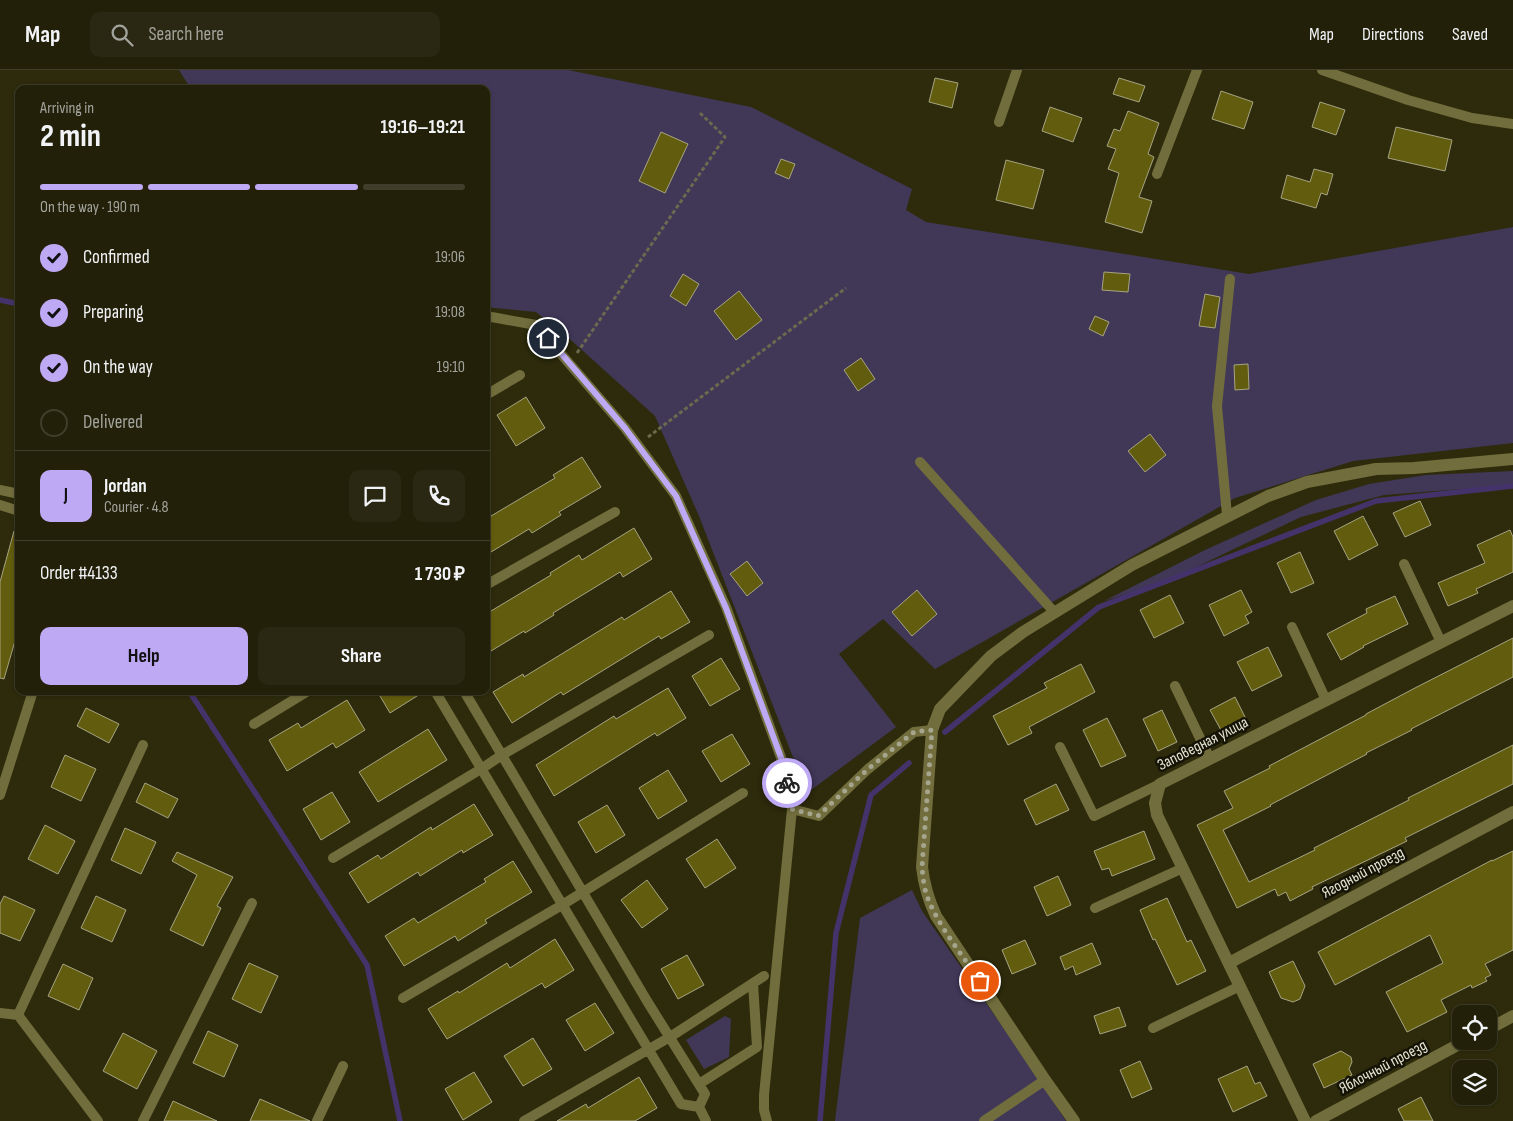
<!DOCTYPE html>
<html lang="en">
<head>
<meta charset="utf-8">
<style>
	:root { --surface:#222009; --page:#2a2812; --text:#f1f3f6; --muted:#a2a39c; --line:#3f3e2a; --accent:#bea9f5 }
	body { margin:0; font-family:"Sofia Sans Condensed",sans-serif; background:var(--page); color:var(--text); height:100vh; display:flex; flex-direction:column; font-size:19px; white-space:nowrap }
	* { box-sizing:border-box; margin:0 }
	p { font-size:16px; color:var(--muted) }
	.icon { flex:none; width:28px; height:28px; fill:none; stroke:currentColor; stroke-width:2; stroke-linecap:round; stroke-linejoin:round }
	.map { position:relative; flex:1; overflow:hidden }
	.drawer { position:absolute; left:15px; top:15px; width:475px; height:610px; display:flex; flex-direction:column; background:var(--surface); border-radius:10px; box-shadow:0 1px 4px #0004,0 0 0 1px var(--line) }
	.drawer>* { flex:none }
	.fabs { position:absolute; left:1452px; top:935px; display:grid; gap:10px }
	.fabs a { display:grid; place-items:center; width:45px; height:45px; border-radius:10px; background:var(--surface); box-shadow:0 1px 4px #0004,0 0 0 1px var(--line); font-size:25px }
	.pin { position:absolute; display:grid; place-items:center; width:42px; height:42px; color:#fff; margin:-21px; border:2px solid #fff; border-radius:50%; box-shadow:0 1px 5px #0007 }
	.courier { position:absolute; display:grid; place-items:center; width:50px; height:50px; margin:-25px; border:4px solid #bea9f5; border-radius:50%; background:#fff; color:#222; box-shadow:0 1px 6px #0007 }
	.head em { font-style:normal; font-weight:700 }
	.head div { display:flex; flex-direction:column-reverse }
	.head { display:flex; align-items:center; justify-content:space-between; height:85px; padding:0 25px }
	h1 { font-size:32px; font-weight:700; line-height:38px }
	.bar { display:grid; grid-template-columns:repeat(4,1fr); gap:8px 5px; align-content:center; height:60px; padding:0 25px }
	.bar i { height:6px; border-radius:4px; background:var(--line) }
	.bar .current { background:var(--accent) }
	.bar p { grid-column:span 4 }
	.line { display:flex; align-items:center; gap:12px; padding:0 25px; border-top:1px solid var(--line) }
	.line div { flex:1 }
	.round { display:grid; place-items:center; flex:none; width:52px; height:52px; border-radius:10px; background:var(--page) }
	ol { padding:0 25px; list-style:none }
	li { display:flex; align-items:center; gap:15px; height:55px }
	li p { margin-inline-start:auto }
	li .icon { padding:5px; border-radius:50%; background:var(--accent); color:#111; stroke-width:4 }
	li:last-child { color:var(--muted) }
	li i { width:28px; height:28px; border:2px solid var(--line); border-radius:50% }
	.cta { display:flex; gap:10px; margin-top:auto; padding:10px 25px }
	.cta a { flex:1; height:58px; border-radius:10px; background:var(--accent); color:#111; font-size:20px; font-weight:700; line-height:58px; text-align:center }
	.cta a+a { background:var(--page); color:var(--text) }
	header { display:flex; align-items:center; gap:30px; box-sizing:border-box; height:70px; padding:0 25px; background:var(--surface); border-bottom:1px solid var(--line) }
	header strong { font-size:24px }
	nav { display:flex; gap:28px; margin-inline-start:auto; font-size:18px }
	.search { width:350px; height:45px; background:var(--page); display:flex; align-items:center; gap:12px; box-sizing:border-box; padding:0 18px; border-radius:10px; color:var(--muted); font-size:19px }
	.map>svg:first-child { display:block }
	.green { fill:#413858 }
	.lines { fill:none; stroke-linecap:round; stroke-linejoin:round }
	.stream { stroke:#44336a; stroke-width:5.5 }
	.building { fill:#625c0e; stroke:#a6a482 }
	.path { stroke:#6b6a4f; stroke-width:3; stroke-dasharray:4 2.5; stroke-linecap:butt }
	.service { stroke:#716d3c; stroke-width:10 }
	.minor { stroke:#716d3c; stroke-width:12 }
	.done { stroke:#a6a58e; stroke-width:5; stroke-dasharray:0 9 }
	.route { stroke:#bea9f5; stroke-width:6 }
	.labels { text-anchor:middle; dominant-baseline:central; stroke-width:5; stroke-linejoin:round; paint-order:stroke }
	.street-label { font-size:16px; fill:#e7e6d4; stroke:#141306 }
</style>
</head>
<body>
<header>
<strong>Map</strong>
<div class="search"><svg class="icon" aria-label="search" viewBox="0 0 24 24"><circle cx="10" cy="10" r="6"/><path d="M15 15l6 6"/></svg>Search here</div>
<nav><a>Map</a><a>Directions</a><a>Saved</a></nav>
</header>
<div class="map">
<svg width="1513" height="1051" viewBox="0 0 1513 1051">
	<rect width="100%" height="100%" fill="#2d2b0c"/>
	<path class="green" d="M179,0H568L751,37L912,119L906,140L926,152L1249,204L1513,157V373L1353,391L1235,428L935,599L883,549L839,584L896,657L807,723L699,446L655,346L572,271L536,242L486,237V19H191Z
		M1513,401V418L1461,419L1384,425L1301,447L1169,510L1104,531L1205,480L1316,430L1369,414L1426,405Z
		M912,820L922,841L1018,979L1066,1051H835L860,848Z
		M725,946L731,949L729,987L704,999L686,970Z"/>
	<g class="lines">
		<path class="stream" d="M0,230L19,234
			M189,621L367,895L400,1051
			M945,662L1099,537L1376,431L1513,416
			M820,1051L836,863L871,725L909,693"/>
	</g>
	<path class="building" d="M935,8L958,13L952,38L929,32Z
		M1119,8L1145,16L1139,32L1113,24Z
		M1221,21L1253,32L1244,59L1212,49Z
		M1320,32L1345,40L1336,65L1312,57Z
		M1050,37L1082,48L1073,72L1042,61Z
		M1128,41L1159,53L1148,84L1154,87L1139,127L1152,131L1142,163L1105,152L1119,103L1108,99L1116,79L1107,76L1114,59L1120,61Z
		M1396,57L1452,70L1445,101L1388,88Z
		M661,62L688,74L665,123L639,111Z
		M781,89L795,94L789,109L775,103Z
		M1006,90L1044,100L1033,139L996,130Z
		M1314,99L1333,104L1327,125L1321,123L1316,138L1281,128L1287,105L1310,112Z
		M1104,202L1130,204L1128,222L1102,220Z
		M683,204L699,214L686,236L670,226Z
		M739,221L762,250L736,270L714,241Z
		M1205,224L1220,227L1215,258L1199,256Z
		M1095,246L1109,252L1103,266L1089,259Z
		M861,288L875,309L858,321L844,300Z
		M1248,294L1249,319L1235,320L1234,295Z
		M526,327L545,358L516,376L497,345Z
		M1150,364L1166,385L1145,402L1128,381Z
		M582,387L601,417L559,442L561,445L532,463L529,459L486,485V449L555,408L553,405Z
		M1420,431L1431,455L1405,467L1393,443Z
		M1363,446L1378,475L1349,490L1334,461Z
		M634,458L652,489L623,507L620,502L553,543L554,545L525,563L524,561L486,584V544L551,505L550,503L579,485L582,490Z
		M1510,460L1513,467V502L1476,519L1478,523L1448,536L1438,513L1485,493L1477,475Z
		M14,461H19V557L4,609L0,608V512Z
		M1300,482L1314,513L1291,523L1277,493Z
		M747,491L763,513L747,526L730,504Z
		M917,520L937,544L912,566L892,542Z
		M1241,520L1252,542L1245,546L1249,553L1224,566L1209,535Z
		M671,521L690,552L661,569L659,566L563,625L561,622L512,653L493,622L523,604L524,607L622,547L624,550Z
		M1170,525L1184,553L1154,568L1140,540Z
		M1395,526L1408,554L1363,576L1364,577L1341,590L1327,564L1367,543L1366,539Z
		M1513,568V607L1411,659L1412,660L1366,683L1367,684L1270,735L1271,736L1223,760L1249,812L1315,780L1314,778L1409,730L1408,728L1513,675V714L1405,768L1407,771L1312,817L1313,819L1290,831L1286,822L1278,826L1275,819L1237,838L1197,755L1233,738L1224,721L1270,698L1269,696L1366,645V644L1413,619Z
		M1268,577L1282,606L1252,621L1237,592Z
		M721,588L740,619L710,636L692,606Z
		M1081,594L1095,622L1029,657L1032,663L1008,675L993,646L1047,618L1044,613Z
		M668,618L686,648L657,666L655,663L554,726L536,695L614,646L616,649Z
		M377,621H425L390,643Z
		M1235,627L1246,649L1222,662L1210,640Z
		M347,630L365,660L336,678L333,673L287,701L269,670L298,653L301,658Z
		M86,638L119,654L109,673L77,656Z
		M1162,640L1177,672L1158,681L1143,649Z
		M1107,648L1126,686L1101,697L1083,660Z
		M428,659L447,690L378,732L359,702Z
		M732,664L750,694L721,712L702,681Z
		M65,685L96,699L81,731L51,717Z
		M668,700L687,731L658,749L639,718Z
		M145,713L178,729L168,748L136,732Z
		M1056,714L1069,740L1036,755L1024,730Z
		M332,722L350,752L321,770L303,739Z
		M474,734L493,765L463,783L462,780L420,806L418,802L368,833L349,803L378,785L381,789L431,757L432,760Z
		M607,735L625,765L596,783L578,752Z
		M45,755L75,771L58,804L28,789Z
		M125,758L156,772L141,804L111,790Z
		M1144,761L1155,789L1112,806L1109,798L1102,800L1094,781Z
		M717,769L736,798L705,818L686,789Z
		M1513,781V880L1485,894L1491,905L1485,908L1487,911L1472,918L1471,915L1441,930L1447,942L1407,962L1386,922L1443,893L1430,865L1335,915L1318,882L1492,790V791Z
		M177,782L233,807L217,836L221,838L203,876L170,860L197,805L172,791Z
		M513,791L532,822L485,850L487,853L458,871L455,866L404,896L385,866L414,848L418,853L486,812L484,809Z
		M1058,806L1071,835L1047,846L1034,817Z
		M647,810L668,839L642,858L621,830Z
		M4,826L35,840L20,871L0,863V834Z
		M96,826L126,840L112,872L81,858Z
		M1167,828L1187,872L1191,870L1206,901L1177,915L1155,869L1153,870L1140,840Z
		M555,869L574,900L545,918L542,913L447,969L428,939L458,921L459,923L507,893L510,898Z
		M1025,870L1036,894L1012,904L1002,880Z
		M1092,873L1101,894L1076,905L1073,896L1065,900L1060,887Z
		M687,885L704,915L678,929L661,899Z
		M1293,891L1305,916L1300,929L1293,932L1281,928L1269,902Z
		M249,893L278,906L261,943L232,929Z
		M63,894L93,908L79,940L48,926Z
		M595,933L614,963L585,981L566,950Z
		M1119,937L1126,956L1100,964L1094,946Z
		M208,961L238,975L224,1007L193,993Z
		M123,963L157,981L137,1019L103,1001Z
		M533,968L552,999L523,1016L504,986Z
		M1341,981L1351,987L1352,992L1349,999L1352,1005L1324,1018L1313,994Z
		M1140,991L1152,1019L1132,1028L1120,1000Z
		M1247,996L1255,1014L1260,1012L1267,1026L1233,1042L1218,1009Z
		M474,1002L492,1032L463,1050L445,1019Z
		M639,1007L657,1038L635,1051H557L586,1034L588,1038Z
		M1421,1027L1433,1051H1404L1398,1039Z
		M260,1029L310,1051H250Z
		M173,1031L217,1051H164Z"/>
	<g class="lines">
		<path class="path" d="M577,283L725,67L700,43
			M648,367L846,218"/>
		<path class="service" d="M1322,0L1408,30L1472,48L1513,54
			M999,52L1017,0
			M1157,104L1197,0
			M486,246L536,255L625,358L676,426L726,537L783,693L792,739L819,746L868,699L914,662L932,660
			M486,325L520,305
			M920,392L1055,543
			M0,420L19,424
			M0,435L19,441
			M1227,445L1217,336L1230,209
			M1404,494L1441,572
			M486,515L615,442
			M1292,557L1326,630
			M1175,616L1210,689
			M435,621L681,1034L699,1037
			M464,621L647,931L705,1024L699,1037
			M254,654L308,621
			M1060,677L1094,746L1160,714
			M0,725L33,621
			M333,788L481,699L502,685L709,565
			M1095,838L1183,798
			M403,928L562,835L743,723
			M0,943L18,945
			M1153,958L1240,916
			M699,1014L757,977L753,913
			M699,1037L706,1051
			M98,1051L18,945L143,675
			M143,1051L252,833
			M317,1051L343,996
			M524,1051L670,967L764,906
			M767,1051L764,1040V1025L792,739
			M984,1051L1045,1010"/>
		<path class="minor" d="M1229,893L1513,742
			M1489,959L1513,946
			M1074,1051L1045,1010L936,846C928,829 924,815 922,797L932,660L940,639L991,586L1023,562L1132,495L1268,426L1307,412L1376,399L1414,398L1513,389
			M1305,1051L1157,745L1155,733L1160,714L1513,536
			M1316,1051L1465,971"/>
	</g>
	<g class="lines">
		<path class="done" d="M787,713L792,739L818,746L868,699L914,662L932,660L922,797C923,808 924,820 929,831C939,856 964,888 980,911"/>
		<path class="route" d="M548,268L625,358L676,426L726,538L783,693L787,713"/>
	</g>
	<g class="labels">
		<g class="street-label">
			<text transform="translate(1203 674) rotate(-27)">Заповедная улица</text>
			<text transform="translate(1363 803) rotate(-28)">Ягодный проезд</text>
			<text transform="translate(1383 997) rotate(-28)">Яблочный проезд</text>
		</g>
	</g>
</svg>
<div class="fabs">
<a><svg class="icon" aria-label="locate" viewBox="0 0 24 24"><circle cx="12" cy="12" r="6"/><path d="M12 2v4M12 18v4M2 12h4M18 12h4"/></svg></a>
<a><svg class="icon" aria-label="layers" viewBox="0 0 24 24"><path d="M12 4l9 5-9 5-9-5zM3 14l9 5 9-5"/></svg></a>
</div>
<div class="pin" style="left:980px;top:911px;background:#ea580c"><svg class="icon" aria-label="bag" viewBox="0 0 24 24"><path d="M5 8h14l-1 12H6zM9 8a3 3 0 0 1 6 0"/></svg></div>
<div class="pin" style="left:548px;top:268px;background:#1f2937"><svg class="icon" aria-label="home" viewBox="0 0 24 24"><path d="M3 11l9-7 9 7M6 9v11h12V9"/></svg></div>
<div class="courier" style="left:787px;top:713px"><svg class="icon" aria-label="bike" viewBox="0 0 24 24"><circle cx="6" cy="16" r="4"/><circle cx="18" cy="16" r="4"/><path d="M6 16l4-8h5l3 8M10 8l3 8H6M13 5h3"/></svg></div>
<section class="drawer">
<div class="head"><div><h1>2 min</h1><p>Arriving in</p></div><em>19:16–19:21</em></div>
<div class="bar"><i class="current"></i><i class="current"></i><i class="current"></i><i></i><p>On the way · 190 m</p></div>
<ol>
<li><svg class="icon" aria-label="check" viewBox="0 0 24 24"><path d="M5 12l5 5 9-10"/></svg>Confirmed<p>19:06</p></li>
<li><svg class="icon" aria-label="check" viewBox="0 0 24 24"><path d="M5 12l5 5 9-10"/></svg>Preparing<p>19:08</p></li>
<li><svg class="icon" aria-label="check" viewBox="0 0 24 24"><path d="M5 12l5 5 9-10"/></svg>On the way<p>19:10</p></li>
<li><i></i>Delivered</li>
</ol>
<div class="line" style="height:90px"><b class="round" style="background:var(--accent);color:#111">J</b><div><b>Jordan</b><p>Courier · 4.8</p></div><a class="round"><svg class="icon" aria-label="chat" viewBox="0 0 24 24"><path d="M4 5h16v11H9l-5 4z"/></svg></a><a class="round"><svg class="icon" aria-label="phone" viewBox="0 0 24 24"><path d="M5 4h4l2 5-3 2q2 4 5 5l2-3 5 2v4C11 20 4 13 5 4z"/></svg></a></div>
<div class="line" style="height:65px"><div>Order #4133</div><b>1 730 ₽</b></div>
<div class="cta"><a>Help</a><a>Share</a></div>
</section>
</div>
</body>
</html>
